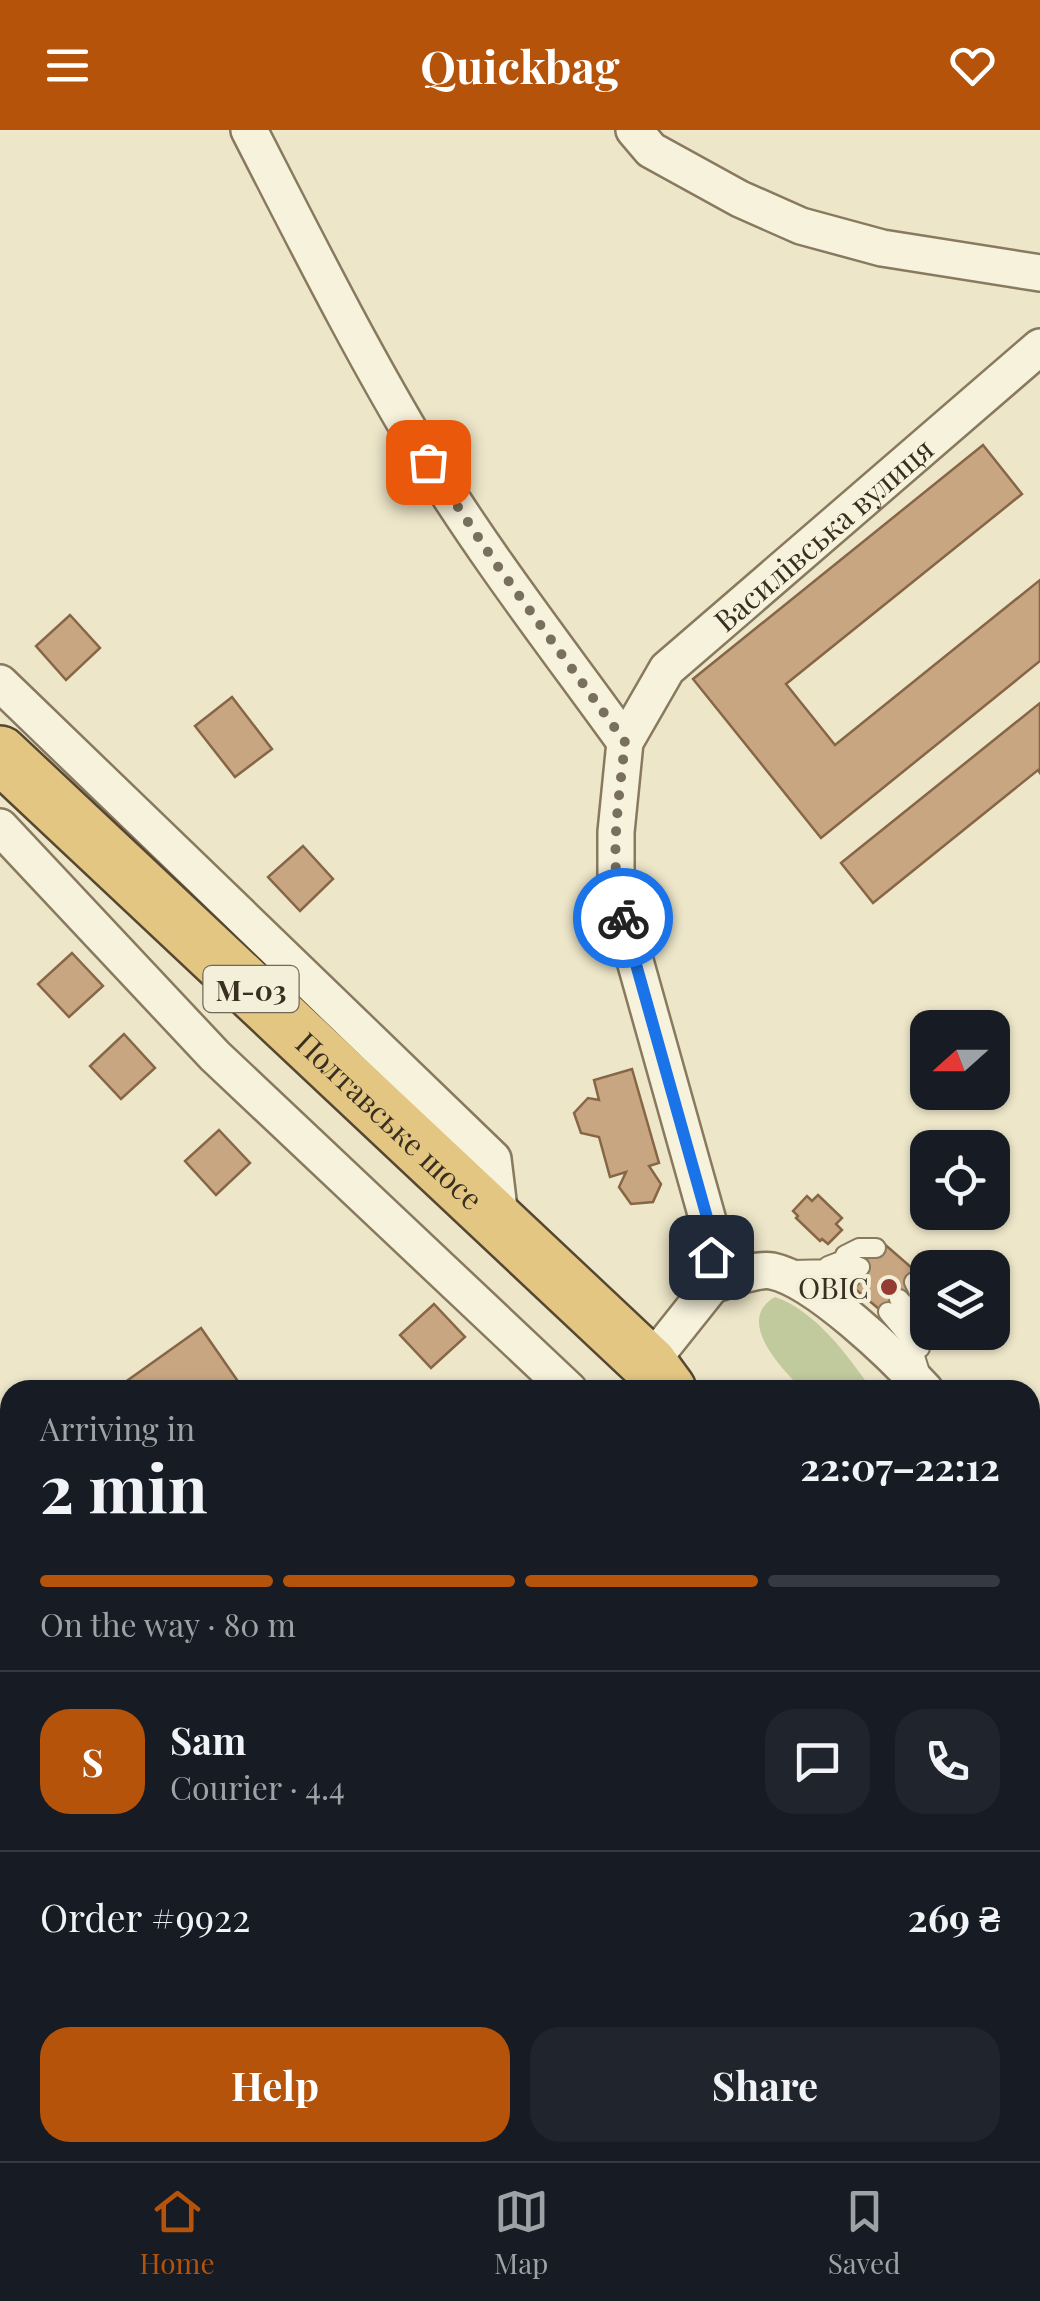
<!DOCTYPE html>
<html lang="en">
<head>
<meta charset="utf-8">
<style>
	:root { --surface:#171b24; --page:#20242c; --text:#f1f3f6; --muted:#9ea1a6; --line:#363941; --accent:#b45309 }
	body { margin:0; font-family:"Playfair Display",serif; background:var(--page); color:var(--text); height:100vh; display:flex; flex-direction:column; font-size:38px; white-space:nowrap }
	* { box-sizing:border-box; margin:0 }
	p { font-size:32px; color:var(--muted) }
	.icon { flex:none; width:55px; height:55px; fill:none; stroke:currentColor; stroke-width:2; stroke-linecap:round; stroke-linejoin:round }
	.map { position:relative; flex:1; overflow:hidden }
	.details { position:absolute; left:0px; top:1250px; width:1040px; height:782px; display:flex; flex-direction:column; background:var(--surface); border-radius:30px 30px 0 0; box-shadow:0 2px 8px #0004 }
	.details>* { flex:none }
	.needle { width:65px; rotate:249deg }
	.fabs { position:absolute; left:910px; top:880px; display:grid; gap:20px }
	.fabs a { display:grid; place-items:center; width:100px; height:100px; border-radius:20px; background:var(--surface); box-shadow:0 2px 8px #0004; font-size:50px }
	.pin { position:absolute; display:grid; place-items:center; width:85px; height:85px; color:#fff; margin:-42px; border-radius:20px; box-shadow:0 5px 15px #0006 }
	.courier { position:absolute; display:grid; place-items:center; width:100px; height:100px; margin:-50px; border:8px solid #1a73e8; border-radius:50%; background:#fff; color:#222; box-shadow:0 2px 12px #0007 }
	.head em { font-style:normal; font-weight:700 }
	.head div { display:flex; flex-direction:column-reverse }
	.head { display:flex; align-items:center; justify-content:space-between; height:170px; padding:0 40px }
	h1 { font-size:65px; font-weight:700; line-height:75px }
	.bar { display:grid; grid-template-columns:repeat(4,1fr); gap:15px 10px; align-content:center; height:120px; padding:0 40px }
	.bar i { height:12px; border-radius:8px; background:var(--line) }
	.bar .current { background:var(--accent) }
	.bar p { grid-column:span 4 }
	.line { display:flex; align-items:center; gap:25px; padding:0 40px; border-top:2px solid var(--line) }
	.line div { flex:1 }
	.round { display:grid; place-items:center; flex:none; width:105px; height:105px; border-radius:30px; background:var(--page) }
	.primary-button { display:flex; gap:20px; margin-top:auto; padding:20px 40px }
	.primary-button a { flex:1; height:115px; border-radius:30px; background:var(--accent); color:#fff; font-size:40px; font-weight:700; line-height:115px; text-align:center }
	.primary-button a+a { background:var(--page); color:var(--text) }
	header { display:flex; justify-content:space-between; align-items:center; height:130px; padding:0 40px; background:var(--accent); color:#fff; font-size:45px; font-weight:700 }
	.tab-bar { display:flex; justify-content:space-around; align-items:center; height:140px; border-top:2px solid var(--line); background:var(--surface); font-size:28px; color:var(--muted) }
	.tab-bar a { display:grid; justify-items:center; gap:5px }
	.tab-bar .current { color:var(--accent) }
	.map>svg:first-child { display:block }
	.green { fill:#c1ca9d }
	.building { fill:#c8a681; stroke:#866646; stroke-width:2.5 }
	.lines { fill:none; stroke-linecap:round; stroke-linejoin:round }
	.service-casing { stroke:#88795f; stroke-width:22 }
	.minor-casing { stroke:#88795f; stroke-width:40 }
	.trunk-casing { stroke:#564732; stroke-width:60 }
	.service { stroke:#f7f2dc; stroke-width:18 }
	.minor { stroke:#f7f2dc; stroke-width:35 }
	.trunk { stroke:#e2c682; stroke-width:55 }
	.done { stroke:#786f5c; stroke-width:10; stroke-dasharray:0 18 }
	.route { stroke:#1a73e8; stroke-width:12 }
	.poi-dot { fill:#943b32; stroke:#f4efd8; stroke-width:4 }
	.labels { text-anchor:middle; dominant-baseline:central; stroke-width:8; stroke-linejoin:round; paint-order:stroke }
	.shield { fill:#f4efd8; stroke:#716958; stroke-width:2.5 }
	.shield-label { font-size:28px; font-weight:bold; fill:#392f21 }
	.street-label { font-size:30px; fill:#392f21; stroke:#f4efd8 }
	.poi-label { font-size:30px; fill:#392f21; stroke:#f4efd8; text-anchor:end }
</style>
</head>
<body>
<header><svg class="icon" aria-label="menu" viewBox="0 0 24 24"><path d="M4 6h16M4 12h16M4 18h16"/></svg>Quickbag<svg class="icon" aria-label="heart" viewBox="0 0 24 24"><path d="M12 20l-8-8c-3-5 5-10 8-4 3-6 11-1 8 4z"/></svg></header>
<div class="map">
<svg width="1040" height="2031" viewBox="0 0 1040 2031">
	<rect width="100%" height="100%" fill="#ede6c9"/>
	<path class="green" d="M775,1167C816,1181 848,1226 872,1260H803C782,1239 734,1190 775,1167Z
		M1030,1364L1040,1365V1487L1030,1478Z"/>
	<path class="building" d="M983,315L1022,364L786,554L835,615L1040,450V531L821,708L693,549Z
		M70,485L100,518L66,550L36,516Z
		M232,567L272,619L235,647L195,596Z
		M1040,573V643L1038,640L873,773L841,733Z
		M303,716L333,749L300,781L268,747Z
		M72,823L103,856L69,887L38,854Z
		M124,904L155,938L121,969L90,936Z
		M632,939L659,1033L649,1036L661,1054L653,1072L631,1074L619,1057L626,1042L610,1047L599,1007L581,1003L574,983L588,968L599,970L594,950Z
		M219,1000L250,1033L216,1065L185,1031Z
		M818,1065L842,1088L836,1094L842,1100L828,1114L822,1109L820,1111L796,1088L798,1086L793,1081L807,1066L812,1071Z
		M882,1112L920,1145L886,1185L847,1152Z
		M434,1174L465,1207L431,1238L400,1205Z
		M201,1198L237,1250L223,1260H114Z
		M0,1598L10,1607V1628L0,1639Z
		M367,2022H469L460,2031H376Z"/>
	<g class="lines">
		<defs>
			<path id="service" d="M845,1125L859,1118H876
				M828,1136L841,1131L860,1137
				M793,1140L831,1139L850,1149
				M914,1152L919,1162L918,1174
				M899,1169C913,1184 918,1198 920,1218
				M888,1182L909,1207L922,1249
				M185,2022L191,2031"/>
			<g id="minor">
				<path d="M249,0C306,111 362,223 427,330C487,428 558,519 625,612"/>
				<path d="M634,0L651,20L740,69L801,96L882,118L1040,143"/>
				<path d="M0,553L493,1029L501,1095"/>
				<path d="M0,697L215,926L569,1260"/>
				<path d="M712,1155C729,1150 755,1138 772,1141C816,1150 895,1227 925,1260"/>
				<path id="s1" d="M648,1254L649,1234L712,1155L710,1098L616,763V702L625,612L667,539L1040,217"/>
				<path d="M1030,1316L1040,1320"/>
				<path d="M0,1531L10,1541"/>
				<path d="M1030,1715L1040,1725"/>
				<path d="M0,1972L10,1961"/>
			</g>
			<g id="trunk">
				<path id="s2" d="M0,624L649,1234L668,1260"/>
				<path d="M1030,1536L1040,1545"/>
				<path d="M1030,1597L1040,1606"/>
			</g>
		</defs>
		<use href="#service" class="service-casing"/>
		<use href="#minor" class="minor-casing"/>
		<use href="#trunk" class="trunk-casing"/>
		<use href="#service" class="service"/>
		<use href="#minor" class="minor"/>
		<use href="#trunk" class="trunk"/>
	</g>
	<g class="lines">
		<path class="done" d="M428,332L494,431L625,612C619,670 608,731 623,788"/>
		<path class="route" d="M623,788L710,1098L711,1127"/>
	</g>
	<circle class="poi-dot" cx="889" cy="1157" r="10"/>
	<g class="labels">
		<rect class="shield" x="203.5" y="836" width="95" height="46" rx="8"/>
		<g class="shield-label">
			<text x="251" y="859">М-03</text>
		</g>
		<g class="street-label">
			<text stroke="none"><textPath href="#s1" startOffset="968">Василівська вулиця</textPath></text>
			<text stroke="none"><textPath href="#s2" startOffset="535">Полтавське шосе</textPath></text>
		</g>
		<g class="poi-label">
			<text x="869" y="1157">ОВІС</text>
		</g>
	</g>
</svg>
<div class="fabs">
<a><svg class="needle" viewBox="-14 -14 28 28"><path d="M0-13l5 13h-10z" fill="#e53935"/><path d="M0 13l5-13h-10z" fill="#9ea1a6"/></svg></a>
<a><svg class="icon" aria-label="locate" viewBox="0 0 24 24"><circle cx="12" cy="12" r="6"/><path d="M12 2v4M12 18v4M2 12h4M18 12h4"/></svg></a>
<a><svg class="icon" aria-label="layers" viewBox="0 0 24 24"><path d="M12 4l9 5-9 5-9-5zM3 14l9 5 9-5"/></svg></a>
</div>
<div class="pin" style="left:428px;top:332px;background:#ea580c"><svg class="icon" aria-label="bag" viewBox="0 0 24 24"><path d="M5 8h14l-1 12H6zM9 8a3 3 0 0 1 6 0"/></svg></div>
<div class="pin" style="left:711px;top:1127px;background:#1f2937"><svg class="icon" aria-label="home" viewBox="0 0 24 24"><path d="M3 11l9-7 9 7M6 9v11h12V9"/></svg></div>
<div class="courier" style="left:623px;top:788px"><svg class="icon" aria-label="bike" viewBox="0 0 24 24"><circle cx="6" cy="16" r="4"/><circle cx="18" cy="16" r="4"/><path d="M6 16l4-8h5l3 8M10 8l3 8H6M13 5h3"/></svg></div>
<section class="details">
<div class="head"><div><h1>2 min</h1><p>Arriving in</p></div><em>22:07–22:12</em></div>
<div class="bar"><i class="current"></i><i class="current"></i><i class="current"></i><i></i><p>On the way · 80 m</p></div>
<div class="line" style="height:180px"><b class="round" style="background:var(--accent);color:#fff">S</b><div><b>Sam</b><p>Courier · 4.4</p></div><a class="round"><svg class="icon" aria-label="chat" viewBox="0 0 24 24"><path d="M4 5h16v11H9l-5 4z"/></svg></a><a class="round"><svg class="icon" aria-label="phone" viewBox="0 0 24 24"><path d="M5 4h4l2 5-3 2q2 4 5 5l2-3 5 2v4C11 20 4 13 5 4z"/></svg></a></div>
<div class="line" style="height:130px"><div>Order #9922</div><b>269 ₴</b></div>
<div class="primary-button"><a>Help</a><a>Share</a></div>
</section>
</div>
<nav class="tab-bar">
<a class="current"><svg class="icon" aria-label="home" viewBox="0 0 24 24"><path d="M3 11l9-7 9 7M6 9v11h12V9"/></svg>Home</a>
<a><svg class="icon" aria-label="map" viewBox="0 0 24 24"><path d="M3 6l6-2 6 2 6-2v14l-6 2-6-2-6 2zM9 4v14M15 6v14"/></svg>Map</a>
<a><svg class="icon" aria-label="saved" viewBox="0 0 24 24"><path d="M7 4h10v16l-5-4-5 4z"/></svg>Saved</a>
</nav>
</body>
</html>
